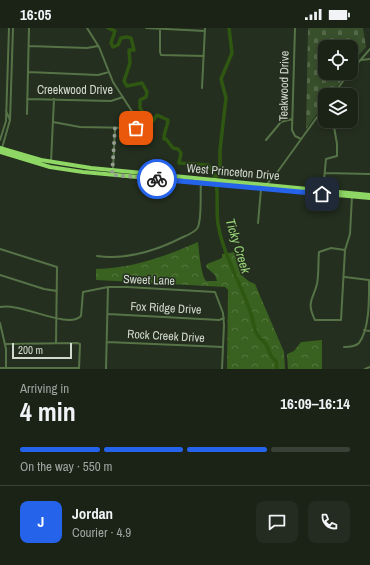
<!DOCTYPE html>
<html lang="en">
<head>
<meta charset="utf-8">
<style>
	:root { --surface:#1b2317; --page:#242b20; --text:#f1f3f6; --muted:#a0a4a1; --line:#394036; --accent:#2563eb }
	body { margin:0; font-family:"Archivo Narrow",sans-serif; background:var(--page); color:var(--text); height:100vh; display:flex; flex-direction:column; font-size:15px; white-space:nowrap }
	* { box-sizing:border-box; margin:0 }
	p { font-size:13px; color:var(--muted) }
	.icon { flex:none; width:22px; height:22px; fill:none; stroke:currentColor; stroke-width:2; stroke-linecap:round; stroke-linejoin:round }
	.map { position:relative; height:341px; overflow:hidden }
	.side { display:flex; flex-direction:column; background:var(--surface); flex:1 }
	.side>* { flex:none }
	.fabs { position:absolute; left:318px; top:12px; display:grid; gap:8px }
	.fabs a { display:grid; place-items:center; width:40px; height:40px; border-radius:8px; background:var(--surface); box-shadow:0 2px 6px #0003,0 0 0 1px var(--line); font-size:20px }
	.scale { position:absolute; left:12px; bottom:10px; width:60px; box-sizing:border-box; padding-left:4px; border:2px solid #d2d9ce; border-top:0; font-size:11px; line-height:14px; white-space:nowrap; color:#d2d9ce; -webkit-text-stroke:3px #242f1f; paint-order:stroke }
	.pin { position:absolute; display:grid; place-items:center; width:34px; height:34px; color:#fff; margin:-17px; border-radius:8px; box-shadow:0 2px 6px #0006 }
	.courier { position:absolute; display:grid; place-items:center; width:40px; height:40px; margin:-20px; border:3px solid #2563eb; border-radius:50%; background:#fff; color:#222; box-shadow:0 1px 5px #0007 }
	.overview em { font-style:normal; font-weight:700 }
	.overview div { display:flex; flex-direction:column-reverse }
	.overview { display:flex; align-items:center; justify-content:space-between; height:68px; padding:0 20px }
	h1 { font-size:26px; font-weight:700; line-height:30px }
	.bar { display:grid; grid-template-columns:repeat(4,1fr); gap:6px 4px; align-content:center; height:48px; padding:0 20px }
	.bar i { height:5px; border-radius:3px; background:var(--line) }
	.bar .active { background:var(--accent) }
	.bar p { grid-column:span 4 }
	.line { display:flex; align-items:center; gap:10px; padding:0 20px; border-top:1px solid var(--line) }
	.line div { flex:1 }
	.round { display:grid; place-items:center; flex:none; width:42px; height:42px; border-radius:8px; background:var(--page) }
	.status { display:flex; justify-content:space-between; align-items:center; height:28px; padding:0 20px; background:var(--surface); direction:ltr }
	.status svg { height:11px; fill:currentColor }
	.map>svg:first-child { display:block }
	.forest { fill:url(#forest-crowns) }
	.cemetery { fill:url(#cemetery-stones) }
	.lines { fill:none; stroke-linecap:round; stroke-linejoin:round }
	.river { stroke:#2f5712; stroke-width:3.5 }
	.minor { stroke:#567347; stroke-width:2 }
	.highway { stroke:#8ed764; stroke-width:4 }
	.done { stroke:#959e91; stroke-width:4; stroke-dasharray:0 7.2 }
	.route { stroke:#2563eb; stroke-width:5 }
	.labels { text-anchor:middle; dominant-baseline:central; stroke-width:3; stroke-linejoin:round; paint-order:stroke }
	.street-label { font-size:12px; fill:#d2d9ce; stroke:#242f1f }
	.water-label { font-size:13px; font-style:italic; fill:#9ad579; stroke:#242f1f }
</style>
</head>
<body>
<div class="status"><b>16:05</b><svg viewBox="0 0 49 12"><path d="M0 12V9h3v3zM5 12V6h3v6zM10 12V3h3v9zM15 12V0h3v12zM26 1h20v11H26zM47 4h2v5h-2z"/></svg></div>
<div class="map">
<svg width="370" height="341" viewBox="0 0 370 341">
	<defs>
		<pattern id="forest-crowns" width="20" height="18" patternUnits="userSpaceOnUse"><rect width="20" height="18" fill="#39611f"/><path d="M2 6a3 3 0 1 1 6 0M12 15a3 3 0 1 1 6 0" fill="none" stroke="#55773e"/></pattern>
		<pattern id="cemetery-stones" width="16" height="16" patternUnits="userSpaceOnUse"><rect width="16" height="16" fill="#384f2b"/><path d="M2 7V4a2 2 0 0 1 4 0v3zM10 15v-3a2 2 0 0 1 4 0v3z" fill="#546849"/></pattern>
	</defs>
	<rect width="100%" height="100%" fill="#242f1f"/>
	<path class="forest" d="M198,214C199,223 201,248 206,253H217L215,247L206,239L207,236L222,230V226L235,224C238,239 239,250 255,256L284,324L285,341H227L228,262L225,259L96,252V241C133,240 164,229 198,214Z
		M322,312V341H288L287,326L294,323L301,314Z"/>
	<path class="cemetery" d="M308,0H363L366,19L351,36V19H325V45H347L331,67H325V75L306,101Z"/>
	<g class="lines">
		<path class="river" d="M108,0L115,3L111,15L113,19L118,17L121,10L127,9L131,10L134,22H129L130,35L124,53L127,58L142,55L147,64L146,69L140,72V80L149,93L152,94L157,87L168,92C168,97 164,103 164,111H166L173,120L178,121L181,125L179,135L208,137C222,152 215,177 218,196C223,226 240,254 250,283C253,290 253,299 257,306C259,310 262,312 265,315C270,322 269,329 276,333L277,341
			M215,150L220,145V122L226,70L221,51L232,25L229,0"/>
		<path class="minor" d="M146,0L205,3
			M295,0L292,102L295,108L301,111
			M160,1V24L161,27L204,28
			M29,18L87,20L98,18
			M361,32L370,31
			M351,43L370,21
			M28,44L98,47L109,44
			M202,60L205,0
			M333,67L349,45
			M27,71L111,73L123,69
			M6,83L10,92
			M27,86L29,0
			M53,94L80,99L134,100L138,98L135,88L113,54L99,19L87,0
			M0,112L6,93L9,0
			M266,112L281,94L292,91
			M2,120L10,92L13,0
			M51,134L54,71
			M113,142L115,100
			M325,145L370,146
			M266,157L276,146L325,78
			M323,162L326,131L337,128V116L333,93
			M258,195L261,161
			M0,221L57,239L56,315
			M345,222L331,220L319,224C318,234 319,245 317,256C313,272 306,274 315,292H341L345,222L350,206L352,168
			M97,228C127,232 156,223 183,209C188,207 196,204 198,199C202,189 200,167 201,155
			M0,247L44,261L57,263
			M0,279C20,274 68,302 81,288L83,264L108,259H127L215,264L223,285L224,297L222,341
			M108,286L219,292L224,290
			M0,295L6,321V340
			M364,302L370,303
			M107,314L223,319
			M5,316L77,315L80,316L79,341
			M344,319C349,319 355,319 359,315C370,301 369,269 369,252L345,249
			M0,340H79
			M106,341L108,259
			M365,341L370,339"/>
		<path class="highway" d="M0,120L41,132L91,140L370,167
			M0,124L50,139L83,144L370,170"/>
	</g>
	<g class="lines">
		<path class="done" d="M136,100H115L112,147L157,151"/>
		<path class="route" d="M157,151L322,166"/>
	</g>
	<g class="labels">
		<g class="street-label">
			<text transform="translate(284 58) rotate(-89)">Teakwood Drive</text>
			<text x="75" y="62">Creekwood Drive</text>
			<text transform="translate(233 144) rotate(5)">West Princeton Drive</text>
			<text transform="translate(149 252) rotate(2)">Sweet Lane</text>
			<text transform="translate(166 280) rotate(3)">Fox Ridge Drive</text>
			<text transform="translate(166 308) rotate(3)">Rock Creek Drive</text>
		</g>
		<g class="water-label">
			<text transform="translate(238 218) rotate(73)">Ticky Creek</text>
		</g>
	</g>
</svg>
<div class="fabs">
<a><svg class="icon" aria-label="locate" viewBox="0 0 24 24"><circle cx="12" cy="12" r="6"/><path d="M12 2v4M12 18v4M2 12h4M18 12h4"/></svg></a>
<a><svg class="icon" aria-label="layers" viewBox="0 0 24 24"><path d="M12 4l9 5-9 5-9-5zM3 14l9 5 9-5"/></svg></a>
</div>
<div class="scale">200 m</div>
<div class="pin" style="left:136px;top:100px;background:#ea580c"><svg class="icon" aria-label="bag" viewBox="0 0 24 24"><path d="M5 8h14l-1 12H6zM9 8a3 3 0 0 1 6 0"/></svg></div>
<div class="pin" style="left:322px;top:166px;background:#1f2937"><svg class="icon" aria-label="home" viewBox="0 0 24 24"><path d="M3 11l9-7 9 7M6 9v11h12V9"/></svg></div>
<div class="courier" style="left:157px;top:151px"><svg class="icon" aria-label="bike" viewBox="0 0 24 24"><circle cx="6" cy="16" r="4"/><circle cx="18" cy="16" r="4"/><path d="M6 16l4-8h5l3 8M10 8l3 8H6M13 5h3"/></svg></div>
</div>
<section class="side">
<div class="overview"><div><h1>4 min</h1><p>Arriving in</p></div><em>16:09–16:14</em></div>
<div class="bar"><i class="active"></i><i class="active"></i><i class="active"></i><i></i><p>On the way · 550 m</p></div>
<div class="line" style="height:72px"><b class="round" style="background:var(--accent);color:#fff">J</b><div><b>Jordan</b><p>Courier · 4.9</p></div><a class="round"><svg class="icon" aria-label="chat" viewBox="0 0 24 24"><path d="M4 5h16v11H9l-5 4z"/></svg></a><a class="round"><svg class="icon" aria-label="phone" viewBox="0 0 24 24"><path d="M5 4h4l2 5-3 2q2 4 5 5l2-3 5 2v4C11 20 4 13 5 4z"/></svg></a></div>
</section>
</body>
</html>
